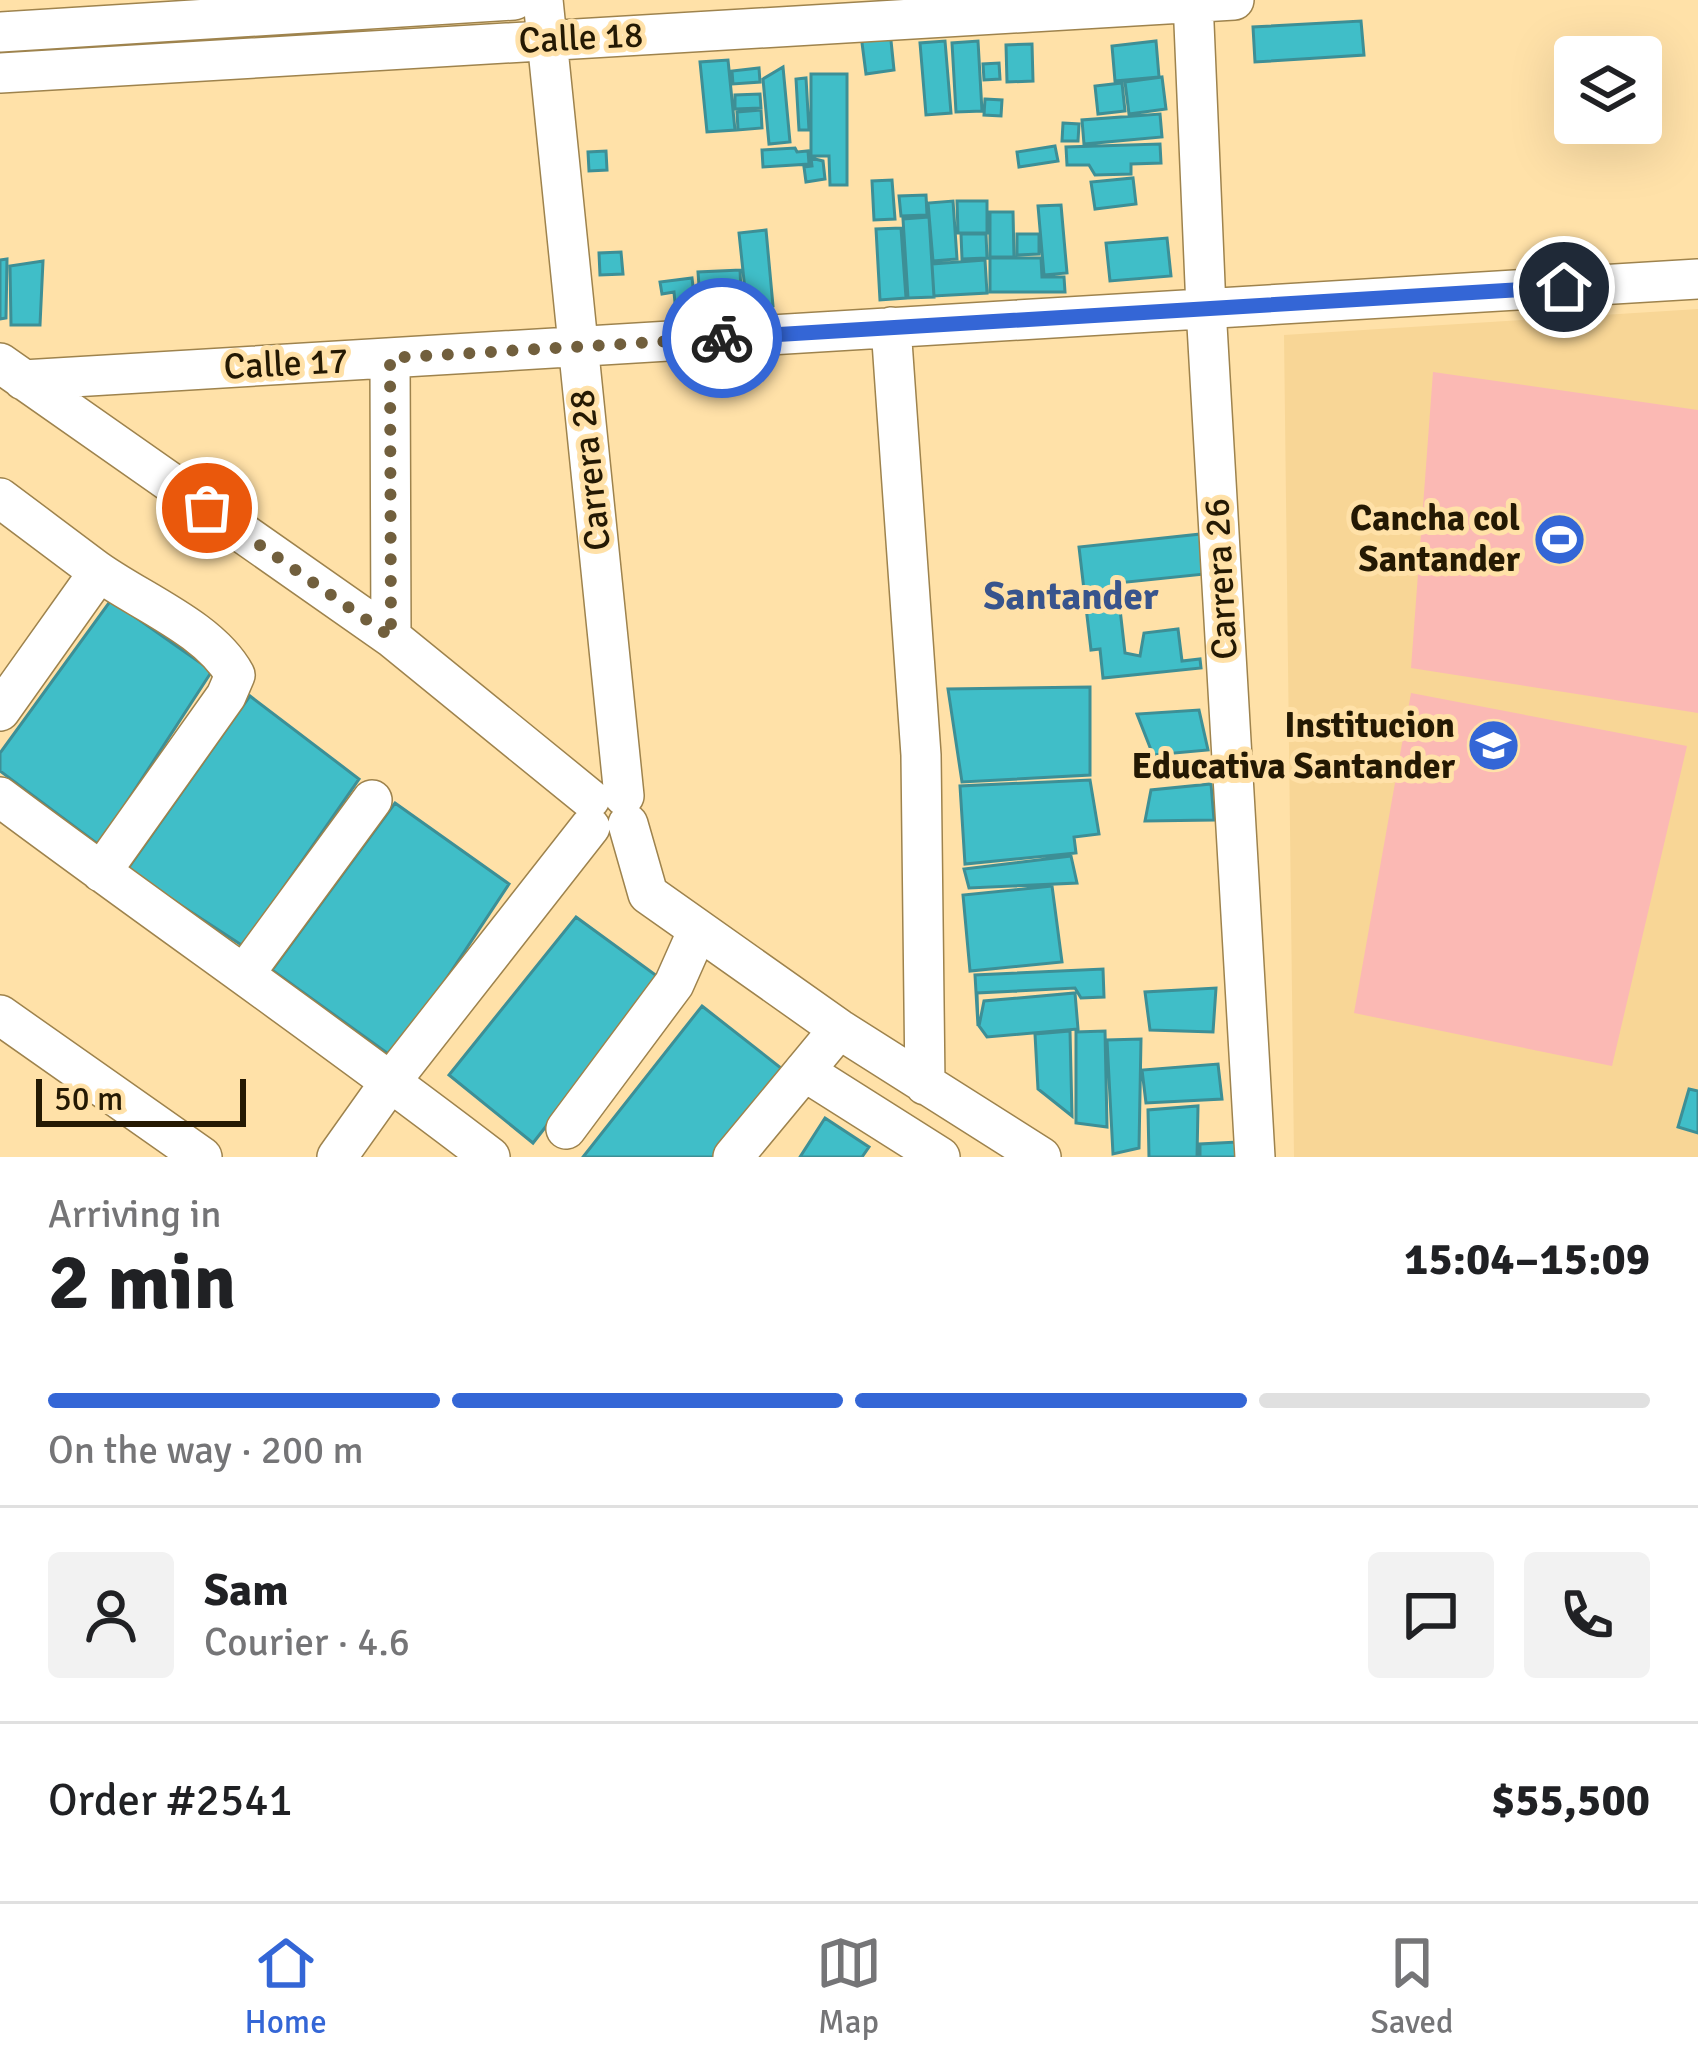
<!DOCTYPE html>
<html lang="en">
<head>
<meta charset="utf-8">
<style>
	:root { --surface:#fff; --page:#f2f2f2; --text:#202124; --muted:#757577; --line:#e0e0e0; --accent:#3466d6 }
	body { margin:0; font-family:Signika,sans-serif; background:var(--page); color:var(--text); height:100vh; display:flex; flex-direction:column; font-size:45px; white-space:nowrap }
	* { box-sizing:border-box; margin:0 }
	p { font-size:39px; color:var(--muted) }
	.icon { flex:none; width:66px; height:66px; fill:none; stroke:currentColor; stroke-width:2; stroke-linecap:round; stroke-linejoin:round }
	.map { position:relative; height:1157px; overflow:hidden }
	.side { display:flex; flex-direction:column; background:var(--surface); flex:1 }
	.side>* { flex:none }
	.buttons { position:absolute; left:1554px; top:36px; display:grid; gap:24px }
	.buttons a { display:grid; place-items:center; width:108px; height:108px; border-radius:12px; background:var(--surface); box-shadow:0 12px 48px #0002; font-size:60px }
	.scale { position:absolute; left:36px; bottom:30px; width:210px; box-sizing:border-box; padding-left:12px; border:6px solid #241903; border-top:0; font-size:33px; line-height:42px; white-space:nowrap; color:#241903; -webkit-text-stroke:9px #ffe1a8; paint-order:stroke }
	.pin { position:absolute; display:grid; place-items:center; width:102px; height:102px; color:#fff; margin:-51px; border:6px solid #fff; border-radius:50%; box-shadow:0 3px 12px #0007 }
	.courier { position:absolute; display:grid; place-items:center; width:120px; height:120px; margin:-60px; border:9px solid #3466d6; border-radius:50%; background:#fff; color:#222; box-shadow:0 3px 15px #0007 }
	.overview em { font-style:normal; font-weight:800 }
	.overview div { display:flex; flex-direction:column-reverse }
	.overview { display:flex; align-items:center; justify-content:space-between; height:204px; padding:0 48px }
	h1 { font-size:78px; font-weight:800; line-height:90px }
	.bar { display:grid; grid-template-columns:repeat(4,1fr); gap:18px 12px; align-content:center; height:144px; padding:0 48px }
	.bar i { height:15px; border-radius:9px; background:var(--line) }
	.bar .selected { background:var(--accent) }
	.bar p { grid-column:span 4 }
	.line { display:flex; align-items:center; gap:30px; padding:0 48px; border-top:3px solid var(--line) }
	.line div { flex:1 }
	.round { display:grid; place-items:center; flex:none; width:126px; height:126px; border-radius:12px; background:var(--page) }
	.dock { display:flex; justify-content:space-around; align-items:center; height:168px; border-top:3px solid var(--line); background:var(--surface); font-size:33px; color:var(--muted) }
	.dock a { display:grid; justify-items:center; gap:6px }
	.dock .selected { color:var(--accent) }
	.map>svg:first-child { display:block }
	.built { fill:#f8d696 }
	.green { fill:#fbb9b4 }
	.building { fill:#40bec8; stroke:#3d8f96; stroke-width:3 }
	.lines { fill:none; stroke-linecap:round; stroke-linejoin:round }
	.minor-casing { stroke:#9e834d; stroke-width:42 }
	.minor { stroke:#fff; stroke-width:39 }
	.done { stroke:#715f3d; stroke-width:12; stroke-dasharray:0 21.6 }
	.route { stroke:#3466d6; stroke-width:15 }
	.labels { text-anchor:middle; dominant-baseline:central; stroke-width:10; stroke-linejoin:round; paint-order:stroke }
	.street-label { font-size:36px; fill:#241903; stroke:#ffe1a8 }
	.poi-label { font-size:36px; font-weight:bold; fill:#241903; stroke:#ffe1a8; text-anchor:end }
	.neighbourhood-label { font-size:39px; font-weight:bold; fill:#38548d; stroke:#ffe1a8 }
</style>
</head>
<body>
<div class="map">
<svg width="1698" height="1157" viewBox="0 0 1698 1157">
	<rect width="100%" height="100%" fill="#ffe1a8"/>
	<path class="built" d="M1698,309V1157H1294L1284,335Z"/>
	<path class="green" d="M1433,372L1698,410V713L1411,668Z
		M1411,693L1687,746L1612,1066L1354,1013Z"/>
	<path class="building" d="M1361,21L1364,55L1255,62L1253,27Z
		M890,31L894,70L866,74L861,35Z
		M945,41L951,113L926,115L920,43Z
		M978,41L982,111L956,112L952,43Z
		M1156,41L1159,77L1115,81L1112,46Z
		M1032,44L1033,81L1007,82L1006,45Z
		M728,60L735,130L707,132L700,62Z
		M999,63L1000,79L984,80L983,64Z
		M783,67L790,142L769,144L763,79Z
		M759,68L760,82L733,84L732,71Z
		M811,74H847V185H830L829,156H811Z
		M1162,77L1166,109L1129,114L1125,82Z
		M806,78L809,130H799L796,79Z
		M1122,83L1125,111L1098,114L1095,86Z
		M760,94L761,108L735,109V95Z
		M985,99L1002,100L1001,116L984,115Z
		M761,110L762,128L738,130L737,112Z
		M1160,114L1162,137L1084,144L1082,120Z
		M1063,123L1079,124L1078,141H1062Z
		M1160,144L1161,163L1131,164V174L1095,175L1089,165H1067L1066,147Z
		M1055,146L1058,161L1019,167L1017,152Z
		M795,148L797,152L808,151L809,164L763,167L762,150Z
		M606,151L607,170L589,171L588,152Z
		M811,158L823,161L825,179L806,182L804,167L812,166Z
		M1133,178L1136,204L1095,209L1091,182Z
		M892,180L895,219L874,220L872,181Z
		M926,195L927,215L901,216L899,196Z
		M953,201L957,259L933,261L928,203Z
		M957,201H987V233H958Z
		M1061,205L1067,273L1044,275L1038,206Z
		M990,212H1013L1014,257H990Z
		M929,217L934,297L908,298L903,219Z
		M901,228L906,298L880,300L876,229Z
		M766,230L773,306L747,309L739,233Z
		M961,234H986L987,258L962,259Z
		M1017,234H1039V254L1017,255Z
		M1167,238L1171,276L1110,281L1106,243Z
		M621,252L623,274L600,275L599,253Z
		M990,258H1041L1042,277H1064L1065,292H990Z
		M7,259L6,318L0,319V260Z
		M985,260L987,293L934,296L932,264Z
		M43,261L40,325H11L10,266Z
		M740,270L742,311L701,314L698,272Z
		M692,278L696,311L676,313L674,292L662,294L660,282Z
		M1201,534L1205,574L1117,583L1125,653L1140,656L1144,633L1178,629L1182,661L1200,659L1201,668L1103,678L1100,649L1091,650L1079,547Z
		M111,600L212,671L99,845L0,771V753Z
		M1090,687V775L962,782L948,689Z
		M250,696L359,779L243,946L127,870Z
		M1199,710L1208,750L1153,755L1137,714Z
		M1090,780L1099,834L1074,837L1076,853L965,864L960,786Z
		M1211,784L1214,820L1145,821L1151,790Z
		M395,803L509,884L394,1058L272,970Z
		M1071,856L1077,883L969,888L964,869Z
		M1052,886L1062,962L970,971L963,895Z
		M576,917L661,979L533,1143L449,1075Z
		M1103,969L1104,997L1081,998L1075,988L977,993L978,1026L975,975Z
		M1216,988L1213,1032L1150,1030L1145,992Z
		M1075,993L1078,1029L987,1037L979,1026L984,1001Z
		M702,1006L786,1072L721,1157H583Z
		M1070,1031L1072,1116L1038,1089L1035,1034Z
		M1105,1031L1107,1127L1076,1123V1032Z
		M1141,1039L1139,1148L1113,1154L1107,1040Z
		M1218,1064L1222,1099L1146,1103L1142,1070Z
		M1689,1089L1698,1091V1133L1678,1127Z
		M1198,1106L1197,1157H1149L1148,1110Z
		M825,1118L869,1147L862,1157H800Z
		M1237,1142V1157H1200V1144Z"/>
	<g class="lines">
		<defs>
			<path id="minor" d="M543,0L624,796
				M1193,0L1206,308L1255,1157
				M0,32L514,0
				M0,73L1234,0
				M891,327L921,755L925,1085
				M390,358L391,637
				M0,363L391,637L590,799
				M23,380L1698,279
				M0,498C31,521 61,544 92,567C134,599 209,627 235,675L226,696L101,872
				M0,711L91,583L93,568
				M0,797C162,918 329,1033 490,1157
				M628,824L648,894L839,1029L1041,1157
				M245,973L372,800
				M0,1015L202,1157
				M804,1071L940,1157
				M566,1129L674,984L698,930
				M337,1157L391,1081L590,827
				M733,1157L839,1029"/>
		</defs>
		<use href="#minor" class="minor-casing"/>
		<use href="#minor" class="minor"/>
	</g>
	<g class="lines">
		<path class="done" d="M207,508L391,637L390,358L722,338"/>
		<path class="route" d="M722,338L1564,287"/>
	</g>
	<defs>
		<symbol id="stadium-disc" viewBox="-11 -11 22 22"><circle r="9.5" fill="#3466d6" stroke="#ffe1a8"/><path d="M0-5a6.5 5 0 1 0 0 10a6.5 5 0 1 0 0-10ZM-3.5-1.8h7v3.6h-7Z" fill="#fff"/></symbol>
		<symbol id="university-disc" viewBox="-11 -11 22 22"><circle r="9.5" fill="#3466d6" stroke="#ffe1a8"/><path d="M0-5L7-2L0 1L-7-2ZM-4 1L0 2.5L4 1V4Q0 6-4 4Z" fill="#fff"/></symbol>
	</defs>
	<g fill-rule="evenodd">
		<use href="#stadium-disc" x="1530" y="510" width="59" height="59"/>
		<use href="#university-disc" x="1464" y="716" width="59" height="59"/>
	</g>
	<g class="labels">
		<g class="street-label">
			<text transform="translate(581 38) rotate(-3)">Calle 18</text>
			<text transform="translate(286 364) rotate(-3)">Calle 17</text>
			<text transform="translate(590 470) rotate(-96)">Carrera 28</text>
			<text transform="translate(1221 579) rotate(-93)">Carrera 26</text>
		</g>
		<g class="poi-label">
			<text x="1520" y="518">Cancha col<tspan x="1520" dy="41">Santander</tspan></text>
			<text x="1455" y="725">Institucion<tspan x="1455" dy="41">Educativa Santander</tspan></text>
		</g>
		<g class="neighbourhood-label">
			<text x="1071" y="596">Santander</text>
		</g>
	</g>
</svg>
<div class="buttons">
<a><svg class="icon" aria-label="layers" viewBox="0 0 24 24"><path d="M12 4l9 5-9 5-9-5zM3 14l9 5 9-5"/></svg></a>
</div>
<div class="scale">50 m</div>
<div class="pin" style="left:207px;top:508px;background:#ea580c"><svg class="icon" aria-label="bag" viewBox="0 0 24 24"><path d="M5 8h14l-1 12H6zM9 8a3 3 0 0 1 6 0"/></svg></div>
<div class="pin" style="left:1564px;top:287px;background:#1f2937"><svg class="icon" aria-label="home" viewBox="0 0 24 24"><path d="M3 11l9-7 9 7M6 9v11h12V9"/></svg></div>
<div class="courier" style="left:722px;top:338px"><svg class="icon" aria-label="bike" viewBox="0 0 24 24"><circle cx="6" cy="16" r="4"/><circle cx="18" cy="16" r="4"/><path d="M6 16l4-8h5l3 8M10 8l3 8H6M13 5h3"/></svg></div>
</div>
<section class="side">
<div class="overview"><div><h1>2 min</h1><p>Arriving in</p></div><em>15:04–15:09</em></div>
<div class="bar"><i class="selected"></i><i class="selected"></i><i class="selected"></i><i></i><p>On the way · 200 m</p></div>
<div class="line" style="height:216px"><a class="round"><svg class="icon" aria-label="person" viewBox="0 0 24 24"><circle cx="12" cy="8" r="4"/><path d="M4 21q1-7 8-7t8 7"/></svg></a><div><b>Sam</b><p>Courier · 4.6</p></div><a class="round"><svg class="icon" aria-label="chat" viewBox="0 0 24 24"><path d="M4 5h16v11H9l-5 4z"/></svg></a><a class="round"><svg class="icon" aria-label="phone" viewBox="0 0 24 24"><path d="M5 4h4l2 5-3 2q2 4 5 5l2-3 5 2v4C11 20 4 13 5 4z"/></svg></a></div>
<div class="line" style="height:156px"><div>Order #2541</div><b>$55,500</b></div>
</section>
<nav class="dock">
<a class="selected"><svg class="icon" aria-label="home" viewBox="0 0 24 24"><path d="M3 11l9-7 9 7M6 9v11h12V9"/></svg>Home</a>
<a><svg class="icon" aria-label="map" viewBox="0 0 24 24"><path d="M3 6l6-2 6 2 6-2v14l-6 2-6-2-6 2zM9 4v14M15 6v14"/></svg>Map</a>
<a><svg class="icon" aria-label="saved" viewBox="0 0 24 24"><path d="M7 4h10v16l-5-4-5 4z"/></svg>Saved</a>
</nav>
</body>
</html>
